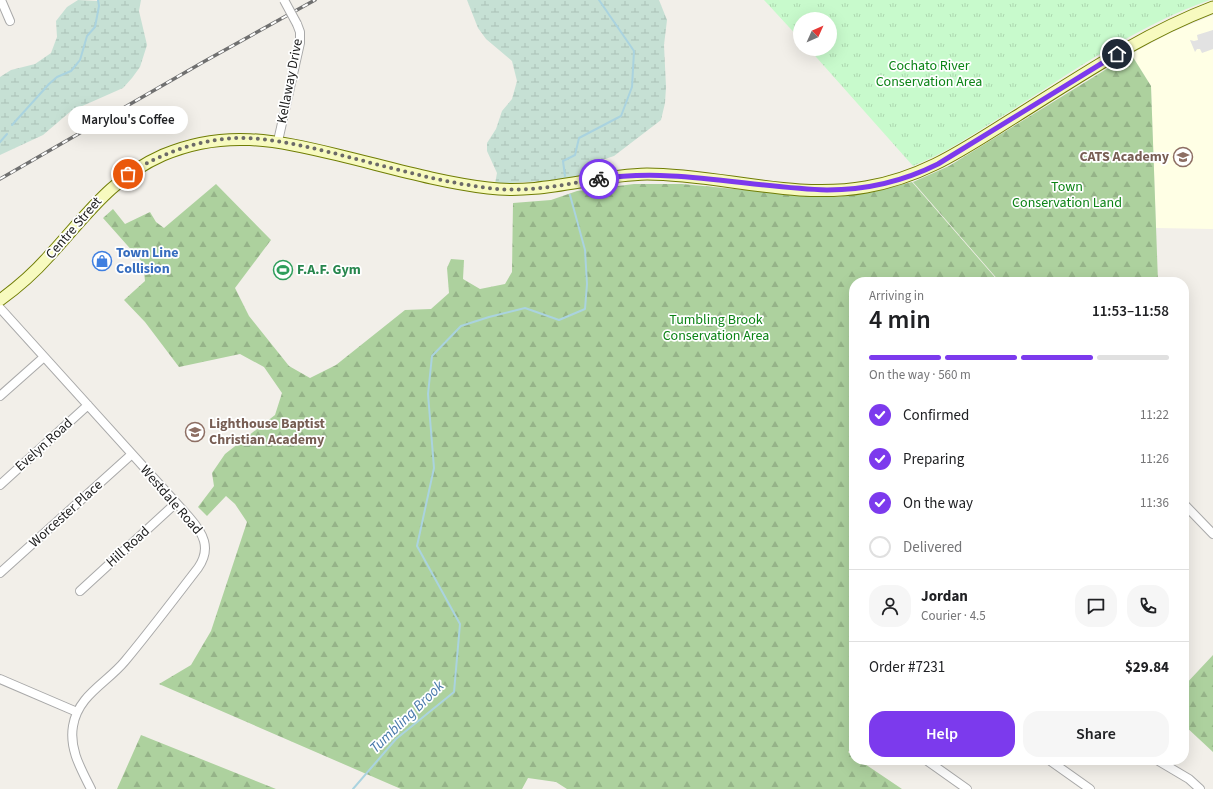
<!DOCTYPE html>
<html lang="en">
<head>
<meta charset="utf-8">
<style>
	:root { --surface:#fff; --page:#f6f6f6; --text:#202124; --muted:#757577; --line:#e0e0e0; --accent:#7c3aed }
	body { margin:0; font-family:"Source Sans 3",sans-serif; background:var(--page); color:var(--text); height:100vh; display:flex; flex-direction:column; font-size:15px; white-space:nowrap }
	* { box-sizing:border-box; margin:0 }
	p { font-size:13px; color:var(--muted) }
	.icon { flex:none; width:22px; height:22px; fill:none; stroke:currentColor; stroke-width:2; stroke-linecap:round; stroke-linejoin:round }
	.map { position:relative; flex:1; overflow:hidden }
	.panel { position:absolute; left:849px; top:277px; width:340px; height:488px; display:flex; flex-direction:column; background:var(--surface); border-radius:16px; box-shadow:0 4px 16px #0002 }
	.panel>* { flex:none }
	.needle { width:26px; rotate:45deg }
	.tools { position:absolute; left:793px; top:12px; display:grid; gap:8px }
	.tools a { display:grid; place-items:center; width:44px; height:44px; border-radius:50%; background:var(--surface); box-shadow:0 4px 16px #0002; font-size:20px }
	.pin { position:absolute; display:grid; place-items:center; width:34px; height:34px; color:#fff; margin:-17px; border:2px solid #fff; border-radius:50%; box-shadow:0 1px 4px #0007 }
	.courier { position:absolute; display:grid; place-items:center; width:40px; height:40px; margin:-20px; border:3px solid #7c3aed; border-radius:50%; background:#fff; color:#222; box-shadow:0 1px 5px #0007 }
	.bubble { position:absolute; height:28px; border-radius:14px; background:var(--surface); box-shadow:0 4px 16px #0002; font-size:13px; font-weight:600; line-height:28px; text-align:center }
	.summary em { font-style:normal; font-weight:600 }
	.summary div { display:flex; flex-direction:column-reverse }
	.summary { display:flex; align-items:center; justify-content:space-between; height:68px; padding:0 20px }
	h1 { font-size:26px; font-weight:600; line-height:30px }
	.bar { display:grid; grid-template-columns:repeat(4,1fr); gap:6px 4px; align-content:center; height:48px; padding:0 20px }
	.bar i { height:5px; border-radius:3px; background:var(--line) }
	.bar .active { background:var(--accent) }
	.bar p { grid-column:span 4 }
	.line { display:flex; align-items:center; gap:10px; padding:0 20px; border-top:1px solid var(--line) }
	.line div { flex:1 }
	.round { display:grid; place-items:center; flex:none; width:42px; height:42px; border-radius:16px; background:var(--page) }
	ol { padding:0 20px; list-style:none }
	li { display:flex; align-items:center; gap:12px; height:44px }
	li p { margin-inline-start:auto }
	li .icon { padding:4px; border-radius:50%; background:var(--accent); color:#fff; stroke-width:4 }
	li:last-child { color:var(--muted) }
	li i { width:22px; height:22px; border:2px solid var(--line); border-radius:50% }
	.primary-button { display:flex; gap:8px; margin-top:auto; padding:8px 20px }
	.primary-button a { flex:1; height:46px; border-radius:16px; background:var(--accent); color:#fff; font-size:16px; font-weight:600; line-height:46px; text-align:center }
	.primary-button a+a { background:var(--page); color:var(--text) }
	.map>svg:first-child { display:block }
	.education { fill:#ffffe5 }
	.forest { fill:url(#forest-firs) }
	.wetland { fill:url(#wetland-marsh) }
	.park { fill:url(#park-tufts) }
	.parking { fill:#e2e2e2 }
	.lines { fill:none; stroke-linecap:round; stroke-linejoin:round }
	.stream { stroke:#aad3df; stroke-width:2 }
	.minor-casing { stroke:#a9a9a9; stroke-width:10 }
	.secondary-casing { stroke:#707d05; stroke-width:13 }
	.minor { stroke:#fff; stroke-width:8 }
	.secondary { stroke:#f7fabf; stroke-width:11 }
	.rail-casing { stroke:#707070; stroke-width:3.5 }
	.rail { stroke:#fff; stroke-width:2; stroke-dasharray:6; stroke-linecap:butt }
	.minor-bridge-casing { stroke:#a9a9a9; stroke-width:10; stroke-linecap:butt }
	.minor-bridge { stroke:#fff; stroke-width:8 }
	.done { stroke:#6b6a68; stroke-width:4; stroke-dasharray:0 7.2 }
	.route { stroke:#7c3aed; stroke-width:5 }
	.labels { text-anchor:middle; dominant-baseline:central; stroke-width:3.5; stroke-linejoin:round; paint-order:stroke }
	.park-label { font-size:14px; fill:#0c8416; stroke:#fff }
	.street-label { font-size:14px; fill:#222; stroke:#fff }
	.education-label { font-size:14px; font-weight:bold; fill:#785e54; stroke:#fff; text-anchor:end }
	.shop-label { font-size:14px; font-weight:bold; fill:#366cbe; stroke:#fff; text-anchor:start }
	.leisure-label { font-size:14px; font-weight:bold; fill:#27864d; stroke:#fff; text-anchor:start }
	.water-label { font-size:15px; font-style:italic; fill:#4a7aab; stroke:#fff }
</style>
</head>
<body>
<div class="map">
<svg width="1213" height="789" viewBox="0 0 1213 789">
	<defs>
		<pattern id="forest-firs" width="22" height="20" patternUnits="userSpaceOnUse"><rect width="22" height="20" fill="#add19e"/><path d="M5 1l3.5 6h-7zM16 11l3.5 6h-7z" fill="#95b388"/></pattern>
		<pattern id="wetland-marsh" width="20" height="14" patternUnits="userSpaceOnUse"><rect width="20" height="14" fill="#c6e0d4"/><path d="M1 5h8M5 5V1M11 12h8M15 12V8" fill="none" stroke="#aac0b6"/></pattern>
		<pattern id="park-tufts" width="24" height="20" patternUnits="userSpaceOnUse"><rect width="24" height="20" fill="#c8facc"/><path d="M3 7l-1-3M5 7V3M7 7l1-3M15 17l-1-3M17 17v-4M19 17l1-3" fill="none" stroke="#acd6af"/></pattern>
	</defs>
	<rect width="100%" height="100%" fill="#f2efe9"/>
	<path class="education" d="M1213,15V229L1156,228L1151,86L1131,54L1170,33Z"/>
	<path class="forest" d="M1131,54L1151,86L1158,282H1000L913,182L949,166Z
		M912,182L999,282H854V747L848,752L854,756V760H859L902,789H567L556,782L528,778L522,789H401L159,684L191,665L211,631L247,522L235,504L226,496L207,516L198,507L214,486L212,473L225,454L275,415L282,393L264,367L240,354L179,367L145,322L124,300L145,281L143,263L103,218L113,209L125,224L150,212L156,222L164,228L216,184L271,240L235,288L249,316L289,366L310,378L336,365L405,310L431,309L449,293L447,268L451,259L464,260L463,279L480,289L505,284L512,272L513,203L551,200L577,191L634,184H682L798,195L836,197L872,192Z
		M1213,655V752L1184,725V686Z
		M141,735L276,789H117Z"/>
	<path class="wetland" d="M78,0L98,1L99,0H141L139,11L147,45L140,67L132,78L123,88L71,111L43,135L0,155V77L11,70L35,64L51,53L57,37L56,21L67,7Z
		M467,0H659L667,20L664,45L666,87L665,103L661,120L614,156L596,162L593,174L558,180L495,184L497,173L487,151V143L496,129L502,111L512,99L517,81L512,61L486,39L478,28Z"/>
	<path class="park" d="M764,0H1210C1134,26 1064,78 996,120C969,137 943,154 913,166L809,49H830V19H800V39Z"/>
	<path class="parking" d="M1213,30V49L1202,53L1200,49H1197L1195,52L1190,40L1194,41L1198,40L1197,35Z"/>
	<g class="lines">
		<path class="stream" d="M12,125L49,84L57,77L71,71L76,65L80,60L87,36L95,27L99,6L98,0
			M0,142L7,134
			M565,176L563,161L575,155L579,138L621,116L632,87L634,51L599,0
			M353,789L396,739L454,692L460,624L417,546L434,468L428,394L432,356L461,326L489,317L525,308L559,320L585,309L587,284L585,250L570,195"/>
		<defs>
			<path id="minor" d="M1,0L10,21
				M278,141L300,43V32L297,24
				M0,308L189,517C203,533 212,548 198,568C174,599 150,631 125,661C107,683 78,695 73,726C69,749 81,769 91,789
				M0,396L44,357
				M0,485L88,405
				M1184,504L1213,534
				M0,573L132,454
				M80,591L176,503
				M0,679L77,712
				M926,760L967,789
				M1049,760L1090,789
				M1157,760L1189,779L1200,789"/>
			<path id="secondary" d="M0,300C18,287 34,273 49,256C86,216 111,178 163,155C224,129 276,140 338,155C388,167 438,182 488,188C542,195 593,175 647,174C719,174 793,200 866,187C925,177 965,148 1015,117C1079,77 1142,34 1213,7"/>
		</defs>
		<use href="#minor" class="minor-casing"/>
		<use href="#secondary" class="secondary-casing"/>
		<use href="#minor" class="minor"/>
		<use href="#secondary" class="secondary"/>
		<defs>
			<path id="rail" d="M0,179L205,61L315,0"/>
		</defs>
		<use href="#rail" class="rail-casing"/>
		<use href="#rail" class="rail"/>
		<defs>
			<path id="minor-bridge" d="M284,0L297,24"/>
		</defs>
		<use href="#minor-bridge" class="minor-bridge-casing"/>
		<use href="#minor-bridge" class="minor-bridge"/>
	</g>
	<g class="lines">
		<path class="done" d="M128,174C162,153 200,139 239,138C270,138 299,145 329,152C381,165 434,181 488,188C526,193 561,185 599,179"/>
		<path class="route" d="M599,179C675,167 751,188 827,190C865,190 904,181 938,164L1117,54"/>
	</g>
	<defs>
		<symbol id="school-ring" viewBox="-11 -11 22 22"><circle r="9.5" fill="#fff" stroke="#8d6e63" stroke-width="1.5"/><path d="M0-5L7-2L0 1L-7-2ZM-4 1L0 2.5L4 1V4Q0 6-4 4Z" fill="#8d6e63"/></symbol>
		<symbol id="shop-ring" viewBox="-11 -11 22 22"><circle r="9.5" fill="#fff" stroke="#3f7fe0" stroke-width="1.5"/><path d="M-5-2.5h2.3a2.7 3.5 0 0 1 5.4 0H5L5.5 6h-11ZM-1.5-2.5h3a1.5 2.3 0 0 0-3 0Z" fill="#3f7fe0"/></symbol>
		<symbol id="stadium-ring" viewBox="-11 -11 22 22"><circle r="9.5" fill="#fff" stroke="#2e9e5b" stroke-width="1.5"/><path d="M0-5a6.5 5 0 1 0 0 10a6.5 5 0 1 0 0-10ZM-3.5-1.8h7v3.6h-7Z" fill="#2e9e5b"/></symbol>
	</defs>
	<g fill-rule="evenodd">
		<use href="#school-ring" x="1172" y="146" width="22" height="22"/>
		<use href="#shop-ring" x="91" y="250" width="22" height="22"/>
		<use href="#stadium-ring" x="272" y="259" width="22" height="22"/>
		<use href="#school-ring" x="184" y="421" width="22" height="22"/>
	</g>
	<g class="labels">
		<g class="park-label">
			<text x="929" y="66">Cochato River<tspan x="929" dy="16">Conservation Area</tspan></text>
			<text x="1067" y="187">Town<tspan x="1067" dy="16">Conservation Land</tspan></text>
			<text x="716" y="320">Tumbling Brook<tspan x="716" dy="16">Conservation Area</tspan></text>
		</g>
		<g class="street-label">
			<text transform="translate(290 81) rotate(-79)">Kellaway Drive</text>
			<text transform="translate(74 228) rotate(-49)">Centre Street</text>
			<text transform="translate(44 445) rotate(-42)">Evelyn Road</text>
			<text transform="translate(171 500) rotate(49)">Westdale Road</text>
			<text transform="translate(66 514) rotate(-42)">Worcester Place</text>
			<text transform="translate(128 547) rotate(-42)">Hill Road</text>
		</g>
		<g class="education-label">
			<text x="1169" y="157">CATS Academy</text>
			<text x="209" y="424" text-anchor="start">Lighthouse Baptist<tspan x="209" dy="16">Christian Academy</tspan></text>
		</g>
		<g class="shop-label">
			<text x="116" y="253">Town Line<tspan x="116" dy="16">Collision</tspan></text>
		</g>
		<g class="leisure-label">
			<text x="297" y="270">F.A.F. Gym</text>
		</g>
		<g class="water-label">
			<text transform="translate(407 717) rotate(-44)">Tumbling Brook</text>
		</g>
	</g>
</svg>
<div class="tools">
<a><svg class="needle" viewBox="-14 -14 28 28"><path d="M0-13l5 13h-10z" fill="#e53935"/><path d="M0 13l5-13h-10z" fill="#757577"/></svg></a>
</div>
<div class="pin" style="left:128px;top:174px;background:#ea580c"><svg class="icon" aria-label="bag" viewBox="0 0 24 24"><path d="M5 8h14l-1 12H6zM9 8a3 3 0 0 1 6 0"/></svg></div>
<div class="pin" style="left:1117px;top:54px;background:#1f2937"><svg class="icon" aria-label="home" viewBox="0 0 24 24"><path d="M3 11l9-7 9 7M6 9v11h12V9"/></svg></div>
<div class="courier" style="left:599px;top:179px"><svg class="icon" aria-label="bike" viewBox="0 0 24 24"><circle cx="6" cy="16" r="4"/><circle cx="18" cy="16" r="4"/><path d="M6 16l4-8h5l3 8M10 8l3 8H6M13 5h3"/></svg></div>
<div class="bubble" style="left:68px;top:106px;width:120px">Marylou's Coffee</div>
<section class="panel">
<div class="summary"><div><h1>4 min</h1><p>Arriving in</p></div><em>11:53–11:58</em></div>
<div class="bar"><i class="active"></i><i class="active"></i><i class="active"></i><i></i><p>On the way · 560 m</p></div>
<ol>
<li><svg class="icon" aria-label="check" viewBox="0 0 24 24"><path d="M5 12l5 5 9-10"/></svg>Confirmed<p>11:22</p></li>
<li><svg class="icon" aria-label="check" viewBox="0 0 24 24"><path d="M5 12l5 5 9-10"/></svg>Preparing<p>11:26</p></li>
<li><svg class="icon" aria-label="check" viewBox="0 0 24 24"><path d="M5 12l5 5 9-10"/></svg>On the way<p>11:36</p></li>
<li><i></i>Delivered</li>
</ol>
<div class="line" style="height:72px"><a class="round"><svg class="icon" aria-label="person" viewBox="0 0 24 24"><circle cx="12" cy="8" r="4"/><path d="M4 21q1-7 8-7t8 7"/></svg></a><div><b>Jordan</b><p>Courier · 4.5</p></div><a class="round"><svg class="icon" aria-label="chat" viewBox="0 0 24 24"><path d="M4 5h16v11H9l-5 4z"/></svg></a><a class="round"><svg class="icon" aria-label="phone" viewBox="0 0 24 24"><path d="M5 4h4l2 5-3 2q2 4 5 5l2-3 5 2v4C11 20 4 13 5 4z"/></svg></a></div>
<div class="line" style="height:52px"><div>Order #7231</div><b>$29.84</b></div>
<div class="primary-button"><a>Help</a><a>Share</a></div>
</section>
</div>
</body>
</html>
